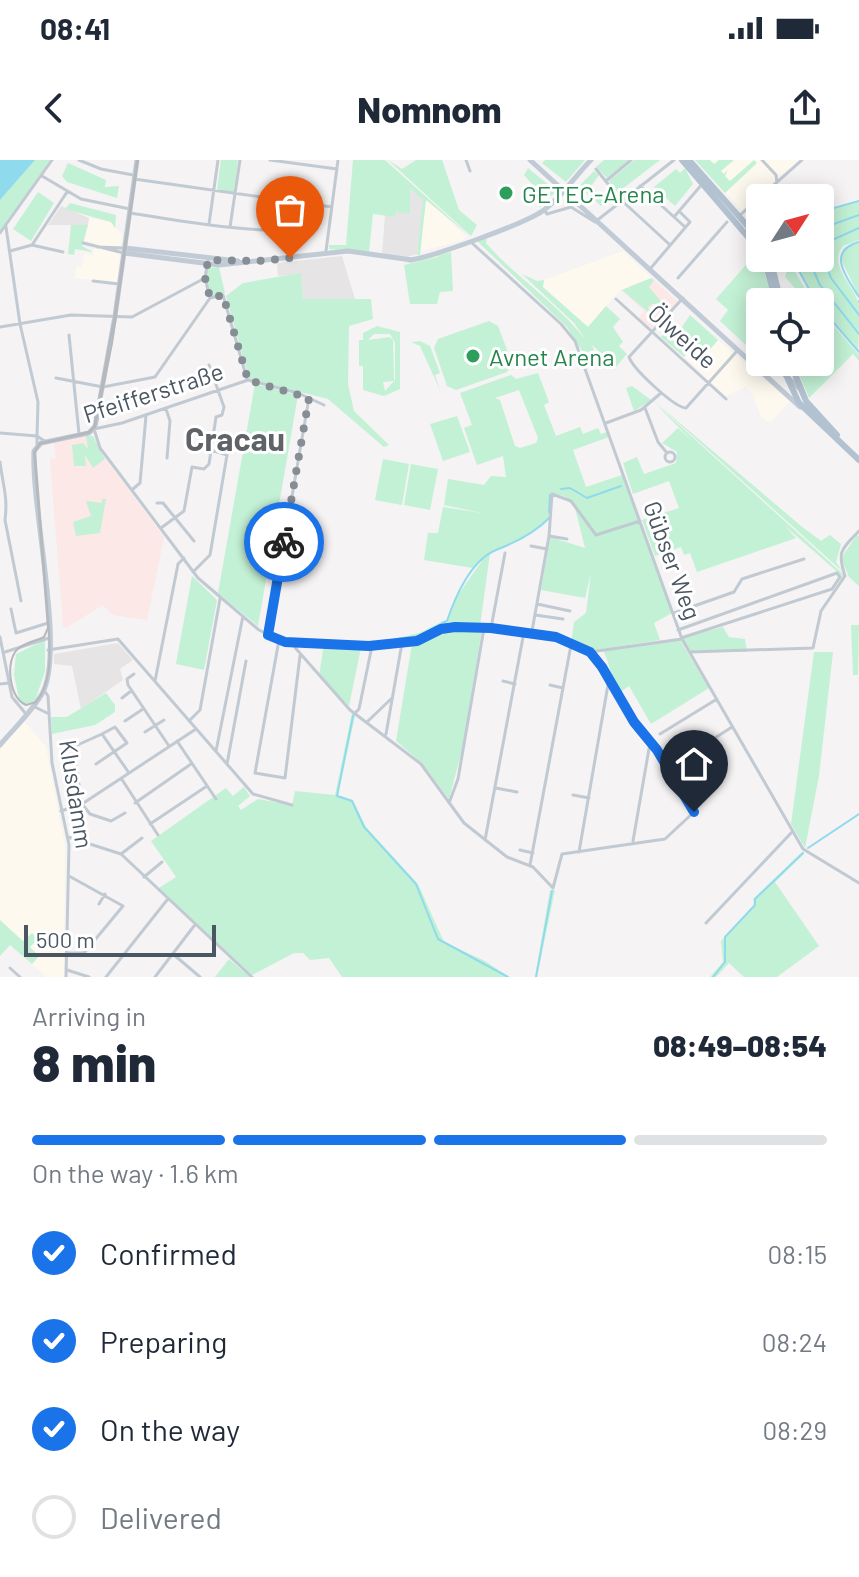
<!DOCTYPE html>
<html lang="en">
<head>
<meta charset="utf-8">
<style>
	:root { --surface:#fff; --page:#f2f2f3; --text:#1f2937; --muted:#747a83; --line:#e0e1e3; --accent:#1a73e8 }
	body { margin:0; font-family:Barlow,sans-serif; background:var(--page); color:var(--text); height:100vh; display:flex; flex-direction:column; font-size:30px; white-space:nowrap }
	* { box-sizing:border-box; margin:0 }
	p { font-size:26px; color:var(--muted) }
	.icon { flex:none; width:44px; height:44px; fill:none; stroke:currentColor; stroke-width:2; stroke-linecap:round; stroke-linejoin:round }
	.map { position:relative; height:817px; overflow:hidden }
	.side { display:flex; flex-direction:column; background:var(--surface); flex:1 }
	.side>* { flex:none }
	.needle { width:52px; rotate:54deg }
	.fabs { position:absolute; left:746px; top:24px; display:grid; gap:16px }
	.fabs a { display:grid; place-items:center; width:88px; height:88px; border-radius:8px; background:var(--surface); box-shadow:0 4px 20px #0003; font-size:40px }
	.scale { position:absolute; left:24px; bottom:20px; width:192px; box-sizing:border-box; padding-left:8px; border:4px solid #4a5661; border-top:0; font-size:22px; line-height:28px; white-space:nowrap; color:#4a5661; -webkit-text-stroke:6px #fff; paint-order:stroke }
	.pin { position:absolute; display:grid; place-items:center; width:68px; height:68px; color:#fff; margin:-82px -34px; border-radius:50% 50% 50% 0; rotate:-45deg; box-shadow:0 0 8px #0007 }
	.pin .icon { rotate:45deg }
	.courier { position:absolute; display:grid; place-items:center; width:80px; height:80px; margin:-40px; border:6px solid #1a73e8; border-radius:50%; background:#fff; color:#222; box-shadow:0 2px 10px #0007 }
	.summary em { font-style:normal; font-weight:800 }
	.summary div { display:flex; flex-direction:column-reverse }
	.summary { display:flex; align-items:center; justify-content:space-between; height:136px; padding:0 32px }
	h1 { font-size:52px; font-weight:800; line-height:60px }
	.bar { display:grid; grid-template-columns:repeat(4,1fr); gap:12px 8px; align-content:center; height:96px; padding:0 32px }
	.bar i { height:10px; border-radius:6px; background:var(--line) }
	.bar .on { background:var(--accent) }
	.bar p { grid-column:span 4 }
	ol { padding:0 32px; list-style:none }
	li { display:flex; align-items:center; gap:24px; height:88px }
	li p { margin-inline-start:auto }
	li .icon { padding:8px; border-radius:50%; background:var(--accent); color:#fff; stroke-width:4 }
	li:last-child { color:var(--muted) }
	li i { width:44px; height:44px; border:4px solid var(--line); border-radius:50% }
	.status { display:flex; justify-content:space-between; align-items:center; height:56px; padding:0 40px; background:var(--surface); direction:ltr }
	.status svg { height:22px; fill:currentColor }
	header { display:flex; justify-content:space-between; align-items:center; height:104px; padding:0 32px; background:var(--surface); font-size:36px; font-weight:800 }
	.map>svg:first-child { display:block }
	.commercial { fill:#fdf9ef }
	.education { fill:#e6e4e5 }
	.medical { fill:#fce8e6 }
	.green { fill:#c3f1d5; fill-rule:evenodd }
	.water { fill:#90daee }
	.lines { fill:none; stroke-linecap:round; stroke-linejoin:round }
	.stream { stroke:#90daee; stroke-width:2 }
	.street { stroke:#c1cad2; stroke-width:3 }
	.secondary { stroke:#c1cbd6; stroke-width:5 }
	.primary { stroke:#b3c2d1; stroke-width:6 }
	.tram { stroke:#b5b8bd; stroke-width:2 }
	.done { stroke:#868d94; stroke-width:8; stroke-dasharray:0 14.4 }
	.route { stroke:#1a73e8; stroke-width:10 }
	.leisure-dot { fill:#2e9e5b; stroke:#fff; stroke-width:3 }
	.labels { text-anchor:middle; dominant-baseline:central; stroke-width:6; stroke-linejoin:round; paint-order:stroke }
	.leisure-label { font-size:24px; fill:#27864d; stroke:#fff; text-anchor:start }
	.street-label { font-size:24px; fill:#4a5661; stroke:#fff }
	.district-label { font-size:32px; font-weight:bold; fill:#5f6368; stroke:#fff }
</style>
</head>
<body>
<div class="status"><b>08:41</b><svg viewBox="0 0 49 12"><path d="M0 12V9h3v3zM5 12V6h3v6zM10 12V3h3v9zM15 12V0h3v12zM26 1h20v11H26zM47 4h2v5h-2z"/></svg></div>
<header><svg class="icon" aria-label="back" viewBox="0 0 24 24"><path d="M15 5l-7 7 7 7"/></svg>Nomnom<svg class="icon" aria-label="share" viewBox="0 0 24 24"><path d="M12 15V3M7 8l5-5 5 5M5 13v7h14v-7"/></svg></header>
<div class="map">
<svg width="859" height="817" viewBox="0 0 859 817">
	<rect width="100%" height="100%" fill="#f5f3f3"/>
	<path class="commercial" d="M696,0H799L742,50Z
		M428,41L466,76L464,80L418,92L423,42Z
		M89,58L111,62L122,75L117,123L75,118L76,107H82L84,94L93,95L94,83L85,81Z
		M623,91L652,118L619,131L588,167L542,127L544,120Z
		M718,180L790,241L770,263L761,257L753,235L746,227L726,236L684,197L695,185L706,194Z
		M24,561L46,587L65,686L64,817H46L0,775V590Z"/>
	<path class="education" d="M399,18L424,39L417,94L407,97L382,94L385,55L395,56Z
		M61,46L89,58L88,65H48Z
		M342,96L355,139H303L301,114L278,116L277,103Z
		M118,483L133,500L120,509L123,520L81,549L72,506L54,504V494Z"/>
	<path class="medical" d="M652,118L678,142L651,170L639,158L644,151L621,130Z
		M92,276L95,285L164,377L147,460L113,455L103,445L66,468L63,466L50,299L56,298L54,283Z"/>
	<path class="green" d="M35,0H50L0,71V40Z
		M221,0H238L234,32L217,30Z
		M353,0H385L471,77L426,40L420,95H417L423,40L410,28V54L398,52L397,48L395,57L373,54L369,92L329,89V85H346Z
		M388,0L402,9L416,0H442L459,50L477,65L471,76Z
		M545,0H585L566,22L542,3Z
		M604,0H629L607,18L596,7Z
		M634,0H660L617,33L609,21Z
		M695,0H710L714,4L719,0H734L721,11L724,14L728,10L725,16L730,21L754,0L757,3L725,33Z
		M68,3L106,20L105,27L119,26L117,38L67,22L62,16Z
		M528,8L556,31L540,47L532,40L533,25L524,15Z
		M685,8L693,24L675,46L654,27L676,9L680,13Z
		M594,11L599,15L592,25L599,35L611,30L615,35L601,46L579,26Z
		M38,32L54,43L31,81L13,69Z
		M859,42V80L843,86C827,105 855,126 859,145C859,158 859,177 858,191L811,135L793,98H820V53Z
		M70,43L116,55L115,68L111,62L65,49Z
		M71,65H88L82,86L93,92L75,89L74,95L68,94Z
		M487,77L486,83C514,116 555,141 586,180L574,163L522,114L537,121L544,120L543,127L588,167L606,146L620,159L613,167L623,182L619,186L627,194L616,207L592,185L594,190L584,194L567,167L477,81Z
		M859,83V137L840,97L844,88Z
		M758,91L773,142H760V174L748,187L720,161L728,150L716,139Z
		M451,92L453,131L440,132L437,144H410L404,105L438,97V96C426,100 416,102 404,103Z
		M219,107L225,133L211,137L205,118L208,108Z
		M787,110H794L813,142H795L802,136L785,117Z
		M301,113L303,139H371L373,159L349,166L348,224L354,251L389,285L384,287L328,239L249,219L226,136L243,123Z
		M651,118L654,120L649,127L665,146L661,150L653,143L648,148L655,158L622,130Z
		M820,150L859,195V201L853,194L809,238L794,202H820Z
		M690,155L718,180L706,194L695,185L684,197L661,177L668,169L676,176Z
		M489,161L498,166L512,203L507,212L456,230L447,226L434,188L438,179Z
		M377,166L400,172V229L384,236L363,230V206H359V180H363V173ZM374,174H390L395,183V220L385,231L383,222L394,221L393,180L390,177L368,180Z
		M420,181L430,186L440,213L435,215L440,230L420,186L411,182Z
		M538,213L549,242L544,245L556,276L580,267L583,274L598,268L601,274L607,272L609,277L573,290L586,327L622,315L672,453L654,463L660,480L589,491L571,484L574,462L586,453L591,413L585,438L541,430L550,377L585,388L574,344L564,336L553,334L550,359L515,382L490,393L480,466L447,462L455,439L484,398L473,408L424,400L428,373H438L443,347L482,353L444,345L448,319L484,325L491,316L506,317L503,296L477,305L464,268L472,265L460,233L511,215L516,219ZM519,230L538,278L536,283L520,288L515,286L500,240L495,238Z
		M255,224L298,235L258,466L218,433Z
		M632,226L651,240L634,251L626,228Z
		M655,242L801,366L821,381L830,375L841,384L836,402L842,411Z
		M656,244L844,415L836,428L842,416L785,366L796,378L697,412L690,393L684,395L681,387L655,396L642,360L679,348L669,321L633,334L623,303L637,297L644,314L676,303L677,292L662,283L678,268L693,282Z
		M457,256L470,292L443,301L430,264Z
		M86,276H93L105,299L93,308L85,295L86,306H74L72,285L83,283L88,289Z
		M383,299L409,304L402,345L375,340Z
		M411,304L438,309L430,350L404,345Z
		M102,339H106L100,373L76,376L73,362L91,356L86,341L102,343Z
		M857,375L859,377V426L849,417L841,398Z
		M192,416L217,440L204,510L176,504Z
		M445,460L448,467L420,479L373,484L419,473Z
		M851,465H859L858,515H853Z
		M723,467L729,477L745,479L747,492H690L681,478Z
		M482,469L462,590L449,639L422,603L396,581L412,484L445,470Z
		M45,480V511L35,541L25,544L19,539L14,515L16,494Z
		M680,480L709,528L651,564L629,526L619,533C611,518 610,504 603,490Z
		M324,484L361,488L349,546L319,516Z
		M814,492H833L819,616L805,688L791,664Z
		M106,533L115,545V552L95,565L52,574L51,557H67Z
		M352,553L355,556L338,635L353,640L366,667L418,724L444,782L485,801L509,817H342L329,798L310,800L303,793H294L252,815L159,728L176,717L151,681L226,628L233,636L244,627L250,636L238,646L241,650L258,639L292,645L295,631L335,635Z
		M802,692L804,694L775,722L819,786L777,817H744L729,803L716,817H710L723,802L721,781L754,746L753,739Z
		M550,730H555L537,817H535Z
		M0,760L23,781L32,773L38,779L30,787L39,796L32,804L10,785L0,796Z
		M229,799L250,817H215Z"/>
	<path class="water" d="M0,0H35L0,40Z"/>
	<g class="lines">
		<path class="stream" d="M820,52L859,41
			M859,68L828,82L823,97L831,118L859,155
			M820,69L859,55
			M859,82C826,91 846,117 859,137
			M792,98L816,142
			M808,98L820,125L859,174
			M859,141V142
			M820,147L859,192
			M561,329L570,328L587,338L621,326
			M549,352L550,335
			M396,479L419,476L447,461C455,437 471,400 496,390C514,383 536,372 549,358
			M353,556L337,636L352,641L364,667L416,724L438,779L508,817
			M808,688L859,654
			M536,817L552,731
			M713,817L725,802V777L755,745V739L803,693"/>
		<path class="street" d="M79,0L101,9L133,15
			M270,0L337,9
			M466,0L470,11
			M762,0L776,15L777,22
			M596,9L616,34
			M42,16L81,39L130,49
			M134,19L332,47
			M606,21L631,0
			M640,26L685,67
			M619,38L669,84
			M544,50L547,54L571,47L595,62L674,0
			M130,53C158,57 282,80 300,65
			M739,56L802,0
			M674,57L703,23
			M209,64L218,0
			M6,67L20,164L38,242L37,276L46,282
			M230,67L240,0
			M0,73L52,0
			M83,83L124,93
			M472,83L561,164L575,181L682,479L803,689L859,723
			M32,85L67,32
			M97,87L125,88
			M10,91L32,85L63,92
			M326,91L338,0
			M650,109L690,62L679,51
			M678,118L727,62
			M93,121L119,124
			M210,138L223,135L247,219
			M683,138L629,197C633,209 675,248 686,248L737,191
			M616,139L726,239
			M0,167L71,155L132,157L205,118
			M69,175L79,274
			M197,215L211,210
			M56,218L103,227L155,217L210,138L205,118L208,100
			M324,245L298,233L248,220L122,263L94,269L100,288L198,418L259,470L279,480L372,486L417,481L445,468H491L550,476L590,492L682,479
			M645,248L658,282L667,293
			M166,249L170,261L167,298
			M606,263L641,250L661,233
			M0,273L37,276V285
			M665 297a5 5 0 1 1 10 0a5 5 0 1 1-10 0Z
			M0,302C3,326 8,337 5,360L21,441
			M133,329L140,323L146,256
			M157,343H163L194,381
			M161,368L184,351L192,307L204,309L209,304L216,257L222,255L224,247L209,205
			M549,376L567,379
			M531,386L547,389
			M193,412L210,395L227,295L211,290
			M537,444L570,451
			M11,449L16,473L48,463
			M674,453L734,432L742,419L804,399
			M535,455L563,459
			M491,468L505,393
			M678,470L837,413L840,417L832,429
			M532,471L549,376L552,334L571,341L596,375L640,361
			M268,475L309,238
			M0,477L12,537L26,554
			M681,478L832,429
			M279,480L255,613L285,618L300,496
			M291,483L350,550L421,604L464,663L507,697L533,707L553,728L562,694L665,679L694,652L657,590L641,573L602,507L590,492
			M48,490L118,479L253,634L292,645
			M5,492L49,478
			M690,492L813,488L821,451L845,416C837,391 841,390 859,371
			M134,514L127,519L128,525L169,586
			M155,521L178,404L184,398
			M503,521L515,524
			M0,524L9,523
			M550,525L563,528
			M44,530L48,536L52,603L69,685L66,817
			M122,538L131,531
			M33,546L47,553
			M354,554L359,549L372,486
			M125,561L143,549
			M189,561L200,550L220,439
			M368,561L392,538
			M145,572L164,560
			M386,574L402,483
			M660,574L717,539
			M177,581L216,639
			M216,591L243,456
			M682,599L732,567
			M96,604L127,583L115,567L102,574
			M227,604L246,501
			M121,618L158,675
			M496,628L517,632
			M573,635L589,638
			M135,643L191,604
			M449,643L458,619L484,468
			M61,651L82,644L196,569
			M125,653L111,661L90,654L82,644L73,587L102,574L129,613
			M150,664L207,626
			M68,677L121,694L252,817
			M485,680L524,472
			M633,681L650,583
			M520,690L533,693
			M579,692L609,519
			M121,694L142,678
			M530,705L571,485
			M144,717L162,702
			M99,744L105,734
			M706,763L792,672
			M68,793H84L123,746L69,716
			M173,794L200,817
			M10,808L20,817
			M67,810L89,817
			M106,817L167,740
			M155,817L194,766"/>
		<path class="secondary" d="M530,0L800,247
			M125,88L238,101
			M124,93L219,105L348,91L412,100
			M410,100C432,97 527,63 544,50C562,37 575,16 591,0
			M757,204L783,213L800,229
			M0,585C14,568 33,551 43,532C65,486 31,349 34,291L41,283L89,273L95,267L115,156L137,0"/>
		<path class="primary" d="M682,0L760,91
			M689,0L760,80
			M764,98L776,142
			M770,98L781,142
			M780,202L799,243L859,300
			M790,202L806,241L837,275"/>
		<path class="tram" d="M137,0L114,159L94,266L88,272L40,283L34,292L48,468L44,477C36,481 20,484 15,492C6,507 10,538 26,545L36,542C52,523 50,495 49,472L35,292L40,284L89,273L95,267L112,183L138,0"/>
	</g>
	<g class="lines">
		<path class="done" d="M284,382L309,238L248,220L223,135L210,138L205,118L208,100L259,101L290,98"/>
		<path class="route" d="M284,382L268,475L285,482L369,486L417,481L441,469L455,467L491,468L556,477L590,492L602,507L634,562L657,590L694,652"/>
	</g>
	<g class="leisure-dot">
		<circle cx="506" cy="33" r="8"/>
		<circle cx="473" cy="196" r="8"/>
	</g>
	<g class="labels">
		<g class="leisure-label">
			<text x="522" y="33">GETEC-Arena</text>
			<text x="489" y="196">Avnet Arena</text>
		</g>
		<g class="street-label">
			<text transform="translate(683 176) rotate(42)">Ölweide</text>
			<text transform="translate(153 232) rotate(-18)">Pfeifferstraße</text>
			<text transform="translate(673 400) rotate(70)">Gübser Weg</text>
			<text transform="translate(77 634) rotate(81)">Klusdamm</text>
		</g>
		<g class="district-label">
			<text x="235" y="278">Cracau</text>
		</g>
	</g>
</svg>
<div class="fabs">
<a><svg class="needle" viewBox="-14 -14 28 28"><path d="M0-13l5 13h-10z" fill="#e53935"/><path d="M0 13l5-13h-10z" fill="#747a83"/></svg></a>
<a><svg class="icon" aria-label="locate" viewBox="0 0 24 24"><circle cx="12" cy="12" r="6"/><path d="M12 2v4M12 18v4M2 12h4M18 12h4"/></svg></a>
</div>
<div class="scale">500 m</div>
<div class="pin" style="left:290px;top:98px;background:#ea580c"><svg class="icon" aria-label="bag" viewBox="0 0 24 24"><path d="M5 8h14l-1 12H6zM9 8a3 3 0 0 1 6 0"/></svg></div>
<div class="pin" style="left:694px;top:652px;background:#1f2937"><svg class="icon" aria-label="home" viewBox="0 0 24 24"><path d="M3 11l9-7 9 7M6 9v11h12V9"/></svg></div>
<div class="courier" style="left:284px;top:382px"><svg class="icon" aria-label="bike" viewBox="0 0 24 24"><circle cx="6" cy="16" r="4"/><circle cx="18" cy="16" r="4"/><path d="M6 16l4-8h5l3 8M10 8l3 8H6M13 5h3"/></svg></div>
</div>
<section class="side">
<div class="summary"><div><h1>8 min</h1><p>Arriving in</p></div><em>08:49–08:54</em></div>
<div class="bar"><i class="on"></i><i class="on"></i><i class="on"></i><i></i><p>On the way · 1.6 km</p></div>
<ol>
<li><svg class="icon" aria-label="check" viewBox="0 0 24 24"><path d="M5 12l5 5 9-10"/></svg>Confirmed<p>08:15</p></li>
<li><svg class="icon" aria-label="check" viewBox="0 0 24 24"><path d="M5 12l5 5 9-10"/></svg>Preparing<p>08:24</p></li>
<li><svg class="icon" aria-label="check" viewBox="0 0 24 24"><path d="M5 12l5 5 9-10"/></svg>On the way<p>08:29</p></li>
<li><i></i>Delivered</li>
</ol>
</section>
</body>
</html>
